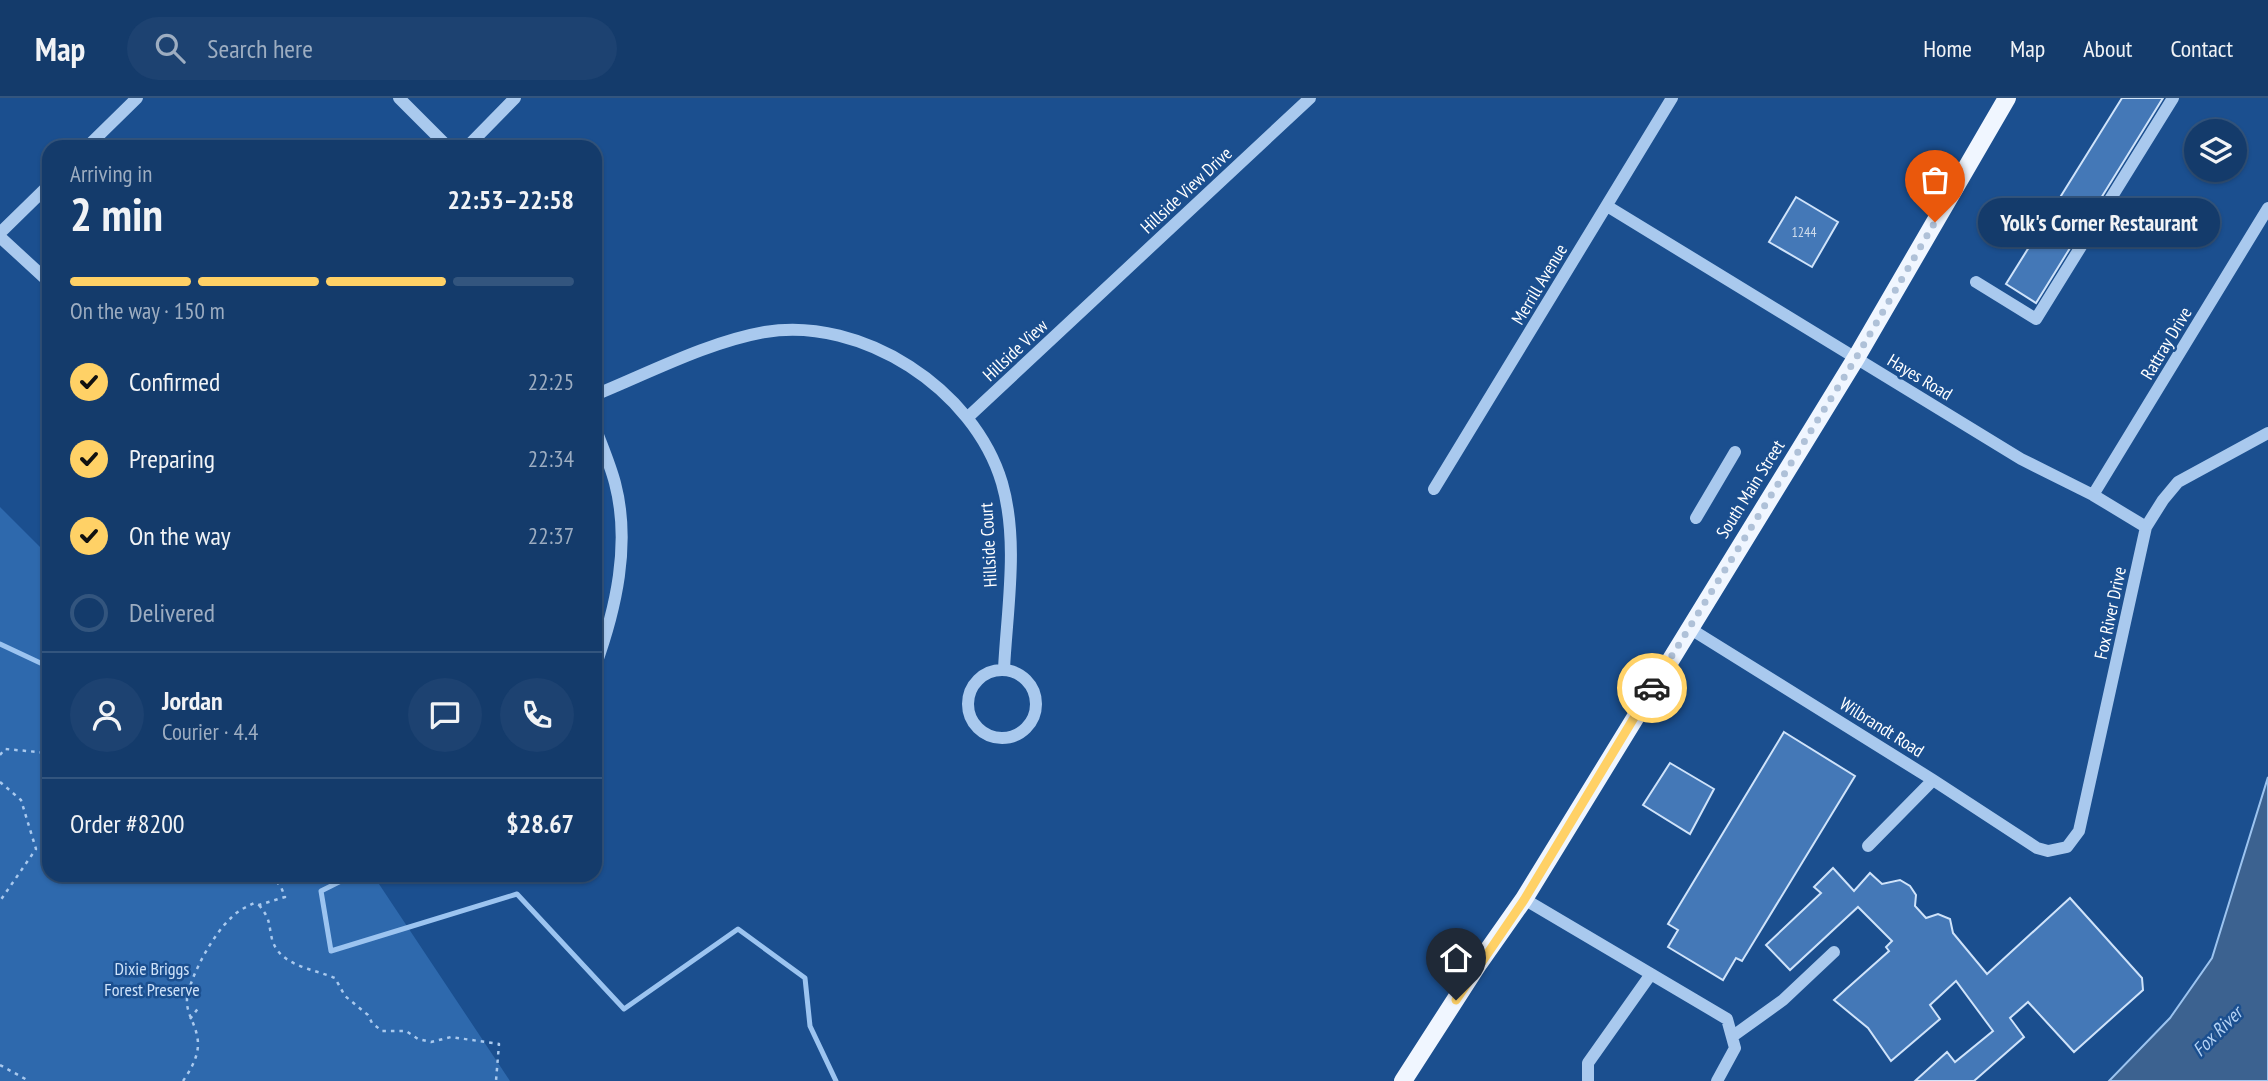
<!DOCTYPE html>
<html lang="en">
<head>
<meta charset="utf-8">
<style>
	:root { --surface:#143b6b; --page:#1d4271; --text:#f1f3f6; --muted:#9dadc1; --line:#33557e; --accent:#ffd166 }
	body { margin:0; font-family:"PT Sans Narrow",sans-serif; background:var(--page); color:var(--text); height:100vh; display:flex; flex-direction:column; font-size:26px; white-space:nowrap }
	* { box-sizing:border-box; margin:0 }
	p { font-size:23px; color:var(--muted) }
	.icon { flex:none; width:38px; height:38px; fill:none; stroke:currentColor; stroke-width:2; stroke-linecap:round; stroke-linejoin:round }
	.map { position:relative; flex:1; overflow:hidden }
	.side { position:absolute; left:42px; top:42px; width:560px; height:742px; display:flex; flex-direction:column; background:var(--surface); border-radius:21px; box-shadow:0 2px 5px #0004,0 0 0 2px var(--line) }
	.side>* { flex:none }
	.tools { position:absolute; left:2184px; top:21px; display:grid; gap:14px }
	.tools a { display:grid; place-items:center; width:63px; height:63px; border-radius:50%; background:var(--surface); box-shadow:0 2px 5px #0004,0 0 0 2px var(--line); font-size:35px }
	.pin { position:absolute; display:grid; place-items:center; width:60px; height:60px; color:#fff; margin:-72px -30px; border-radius:50% 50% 50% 0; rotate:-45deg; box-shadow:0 0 7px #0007 }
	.pin .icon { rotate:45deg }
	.courier { position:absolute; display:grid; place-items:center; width:70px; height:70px; margin:-35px; border:5px solid #ffd166; border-radius:50%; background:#fff; color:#222; box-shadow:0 2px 9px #0007 }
	.bubble { position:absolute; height:49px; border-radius:24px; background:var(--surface); box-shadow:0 2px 5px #0004,0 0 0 2px var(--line); font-size:23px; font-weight:800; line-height:49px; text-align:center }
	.head em { font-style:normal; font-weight:800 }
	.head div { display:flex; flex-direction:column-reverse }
	.head { display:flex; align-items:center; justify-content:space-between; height:119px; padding:0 28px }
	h1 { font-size:46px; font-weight:800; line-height:52px }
	.bar { display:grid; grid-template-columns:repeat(4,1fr); gap:10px 7px; align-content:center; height:84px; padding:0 28px }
	.bar i { height:9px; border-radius:5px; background:var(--line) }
	.bar .active { background:var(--accent) }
	.bar p { grid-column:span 4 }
	.line { display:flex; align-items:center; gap:18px; padding:0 28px; border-top:2px solid var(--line) }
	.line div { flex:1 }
	.round { display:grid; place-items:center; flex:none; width:74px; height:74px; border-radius:37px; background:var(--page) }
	ol { padding:0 28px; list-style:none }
	li { display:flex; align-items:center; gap:21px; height:77px }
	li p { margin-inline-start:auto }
	li .icon { padding:7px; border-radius:50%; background:var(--accent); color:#111; stroke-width:4 }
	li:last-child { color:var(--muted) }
	li i { width:38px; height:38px; border:4px solid var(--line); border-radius:50% }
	header { display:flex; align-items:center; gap:42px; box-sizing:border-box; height:98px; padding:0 35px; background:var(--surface); border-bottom:2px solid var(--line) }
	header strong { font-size:33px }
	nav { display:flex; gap:38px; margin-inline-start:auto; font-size:24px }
	.search { width:490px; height:63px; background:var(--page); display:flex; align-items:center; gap:18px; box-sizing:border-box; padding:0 24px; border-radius:38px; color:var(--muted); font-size:26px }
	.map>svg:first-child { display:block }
	.green { fill:#2e69ad }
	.water { fill:#3c6290; stroke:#9cc4f0; stroke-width:2 }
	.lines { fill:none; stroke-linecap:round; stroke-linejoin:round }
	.stream { stroke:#9cc4f0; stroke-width:5 }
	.building { fill:#4478b7; stroke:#cfe3fa; stroke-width:2 }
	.path { stroke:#a9c9ee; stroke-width:2.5; stroke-dasharray:3.5 5; stroke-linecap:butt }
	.minor { stroke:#a9c9ee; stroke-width:12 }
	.major { stroke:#f0f6ff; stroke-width:18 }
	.done { stroke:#afc1d8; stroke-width:7; stroke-dasharray:0 12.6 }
	.route { stroke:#ffd166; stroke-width:9 }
	.labels { text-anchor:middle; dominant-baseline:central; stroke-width:5; stroke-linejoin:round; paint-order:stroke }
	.number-label { font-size:14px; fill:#d0dded }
	.street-label { font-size:18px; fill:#fff; stroke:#1b4f8f }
	.park-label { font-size:18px; fill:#cfe3fa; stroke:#1b4f8f }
	.water-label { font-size:19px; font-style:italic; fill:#b5d3f5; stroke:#1b4f8f }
</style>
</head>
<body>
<header>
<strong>Map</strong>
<div class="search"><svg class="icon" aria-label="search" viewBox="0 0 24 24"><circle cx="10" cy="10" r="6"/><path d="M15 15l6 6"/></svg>Search here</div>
<nav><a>Home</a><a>Map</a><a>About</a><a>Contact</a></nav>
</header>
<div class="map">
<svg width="2268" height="983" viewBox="0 0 2268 983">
	<rect width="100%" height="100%" fill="#1b4f8f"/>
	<path class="green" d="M0,409L49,458V777H373L510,983H0Z"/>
	<path class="water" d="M2268,679V983H2109L2170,920L2212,860Z"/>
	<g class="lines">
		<path class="stream" d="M0,546L49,569
			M353,777L321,793L331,853L517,796L624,911L738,831L805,880L810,928L836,983"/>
	</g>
	<path class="building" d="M2122,0H2163L2036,205L2006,186Z
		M1796,99L1838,124L1812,169L1769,144Z
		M1784,634L1855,678L1742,863L1736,860L1723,882L1668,849L1678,832L1668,826Z
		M1670,665L1714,691L1690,736L1643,707Z
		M1833,770L1854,793L1870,775L1882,786L1900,782L1910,788L1916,797L1915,808L1926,820L1938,816L1950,821L1953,835L1987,876L2070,800L2142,880L2143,892L2074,954L2028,904L2010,920L2024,939L1974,983H1915L1947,954L1955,964L1993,933L1956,883L1930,907L1940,921L1891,963L1868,930L1834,902L1889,853L1886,849L1892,843L1858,809L1790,872L1766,847L1821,795L1814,789Z"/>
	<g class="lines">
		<path class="path" d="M0,657L5,651L49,655
			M0,684L21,702L36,751L0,803
			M259,807C271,822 268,824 272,841C279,868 314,871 335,880L345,898L368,917L372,925L382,933H406L418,941L431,944L451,939L499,946L496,983
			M190,921L199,909
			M0,967L29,983
			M183,983C192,970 201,954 197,938C195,925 186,915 187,901C190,878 214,835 231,820C237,813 246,809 254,805L259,807L285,799L281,789L271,777"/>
		<path class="minor" d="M399,0L448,49
			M87,49L137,0
			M467,49L515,0
			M1607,108L2021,361L2093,397L2146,429
			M0,135L49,87
			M0,139L49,184
			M1976,184L2036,221L2173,0
			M595,297C649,275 708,244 765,234C862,218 974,291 1002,385C1019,444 1007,511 1004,571
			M967,320L1310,0
			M595,329C602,348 610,366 615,385C631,446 616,511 595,569
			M1434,391L1672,0
			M2093,397L2268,110
			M1696,420L1735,354
			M1689,530L1933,682L2037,750L2048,753L2067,749L2079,733L2146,429L2163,402L2178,384L2268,335
			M968 606a34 34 0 1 1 68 0a34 34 0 1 1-68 0Z
			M1868,748L1933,682
			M1524,801L1727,921L1735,950L1717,983
			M1733,938L1783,902L1834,854
			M1588,983V965L1651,876"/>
		<path class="major" d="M1403,983L1479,865L1524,801L1856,260L2007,0"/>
	</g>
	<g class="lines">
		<path class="done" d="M1652,590L1856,260L1935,124"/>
		<path class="route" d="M1456,902L1524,802L1652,590"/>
	</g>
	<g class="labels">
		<g class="number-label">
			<text x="1804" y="134">1244</text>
		</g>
		<g class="street-label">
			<text transform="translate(1186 92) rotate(-43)">Hillside View Drive</text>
			<text transform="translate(1539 186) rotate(-59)">Merrill Avenue</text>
			<text transform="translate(2166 245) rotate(-59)">Rattray Drive</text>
			<text transform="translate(1015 252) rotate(-43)">Hillside View</text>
			<text transform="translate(1920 279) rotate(31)">Hayes Road</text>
			<text transform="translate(1750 391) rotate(-58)">South Main Street</text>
			<text transform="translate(988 447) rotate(-93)">Hillside Court</text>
			<text transform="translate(2110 515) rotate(-78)">Fox River Drive</text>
			<text transform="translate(1882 629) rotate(32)">Wilbrandt Road</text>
		</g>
		<g class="park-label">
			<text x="152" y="870">Dixie Briggs<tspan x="152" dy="21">Forest Preserve</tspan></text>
		</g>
		<g class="water-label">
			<text transform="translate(2217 933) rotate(-45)">Fox River</text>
		</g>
	</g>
</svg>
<div class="tools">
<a><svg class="icon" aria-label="layers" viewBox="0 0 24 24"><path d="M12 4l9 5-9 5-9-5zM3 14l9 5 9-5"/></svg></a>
</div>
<div class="pin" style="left:1935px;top:124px;background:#ea580c"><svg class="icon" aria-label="bag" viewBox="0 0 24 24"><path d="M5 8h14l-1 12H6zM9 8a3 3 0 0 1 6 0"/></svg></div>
<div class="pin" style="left:1456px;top:902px;background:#1f2937"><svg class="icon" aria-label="home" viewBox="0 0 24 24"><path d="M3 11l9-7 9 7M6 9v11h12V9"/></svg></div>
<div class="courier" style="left:1652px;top:590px"><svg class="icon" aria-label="car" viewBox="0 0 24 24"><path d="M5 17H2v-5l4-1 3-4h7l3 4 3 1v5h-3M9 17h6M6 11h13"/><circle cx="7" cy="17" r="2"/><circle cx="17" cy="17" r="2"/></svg></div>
<div class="bubble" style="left:1978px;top:100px;width:242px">Yolk's Corner Restaurant</div>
<section class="side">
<div class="head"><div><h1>2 min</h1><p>Arriving in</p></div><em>22:53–22:58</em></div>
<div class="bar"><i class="active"></i><i class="active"></i><i class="active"></i><i></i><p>On the way · 150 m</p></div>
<ol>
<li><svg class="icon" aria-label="check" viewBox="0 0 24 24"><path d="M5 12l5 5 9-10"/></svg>Confirmed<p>22:25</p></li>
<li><svg class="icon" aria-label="check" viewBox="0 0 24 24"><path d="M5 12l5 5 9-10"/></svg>Preparing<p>22:34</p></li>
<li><svg class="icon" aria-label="check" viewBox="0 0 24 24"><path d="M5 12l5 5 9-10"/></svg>On the way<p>22:37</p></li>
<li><i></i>Delivered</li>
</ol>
<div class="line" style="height:126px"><a class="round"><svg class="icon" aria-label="person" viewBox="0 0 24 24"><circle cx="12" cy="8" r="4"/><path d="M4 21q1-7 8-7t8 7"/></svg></a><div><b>Jordan</b><p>Courier · 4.4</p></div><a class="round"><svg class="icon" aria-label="chat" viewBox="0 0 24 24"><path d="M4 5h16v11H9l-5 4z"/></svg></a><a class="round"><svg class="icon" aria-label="phone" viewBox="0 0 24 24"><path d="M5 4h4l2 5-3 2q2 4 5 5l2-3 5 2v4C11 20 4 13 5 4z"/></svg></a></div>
<div class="line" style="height:91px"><div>Order #8200</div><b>$28.67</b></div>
</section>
</div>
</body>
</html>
